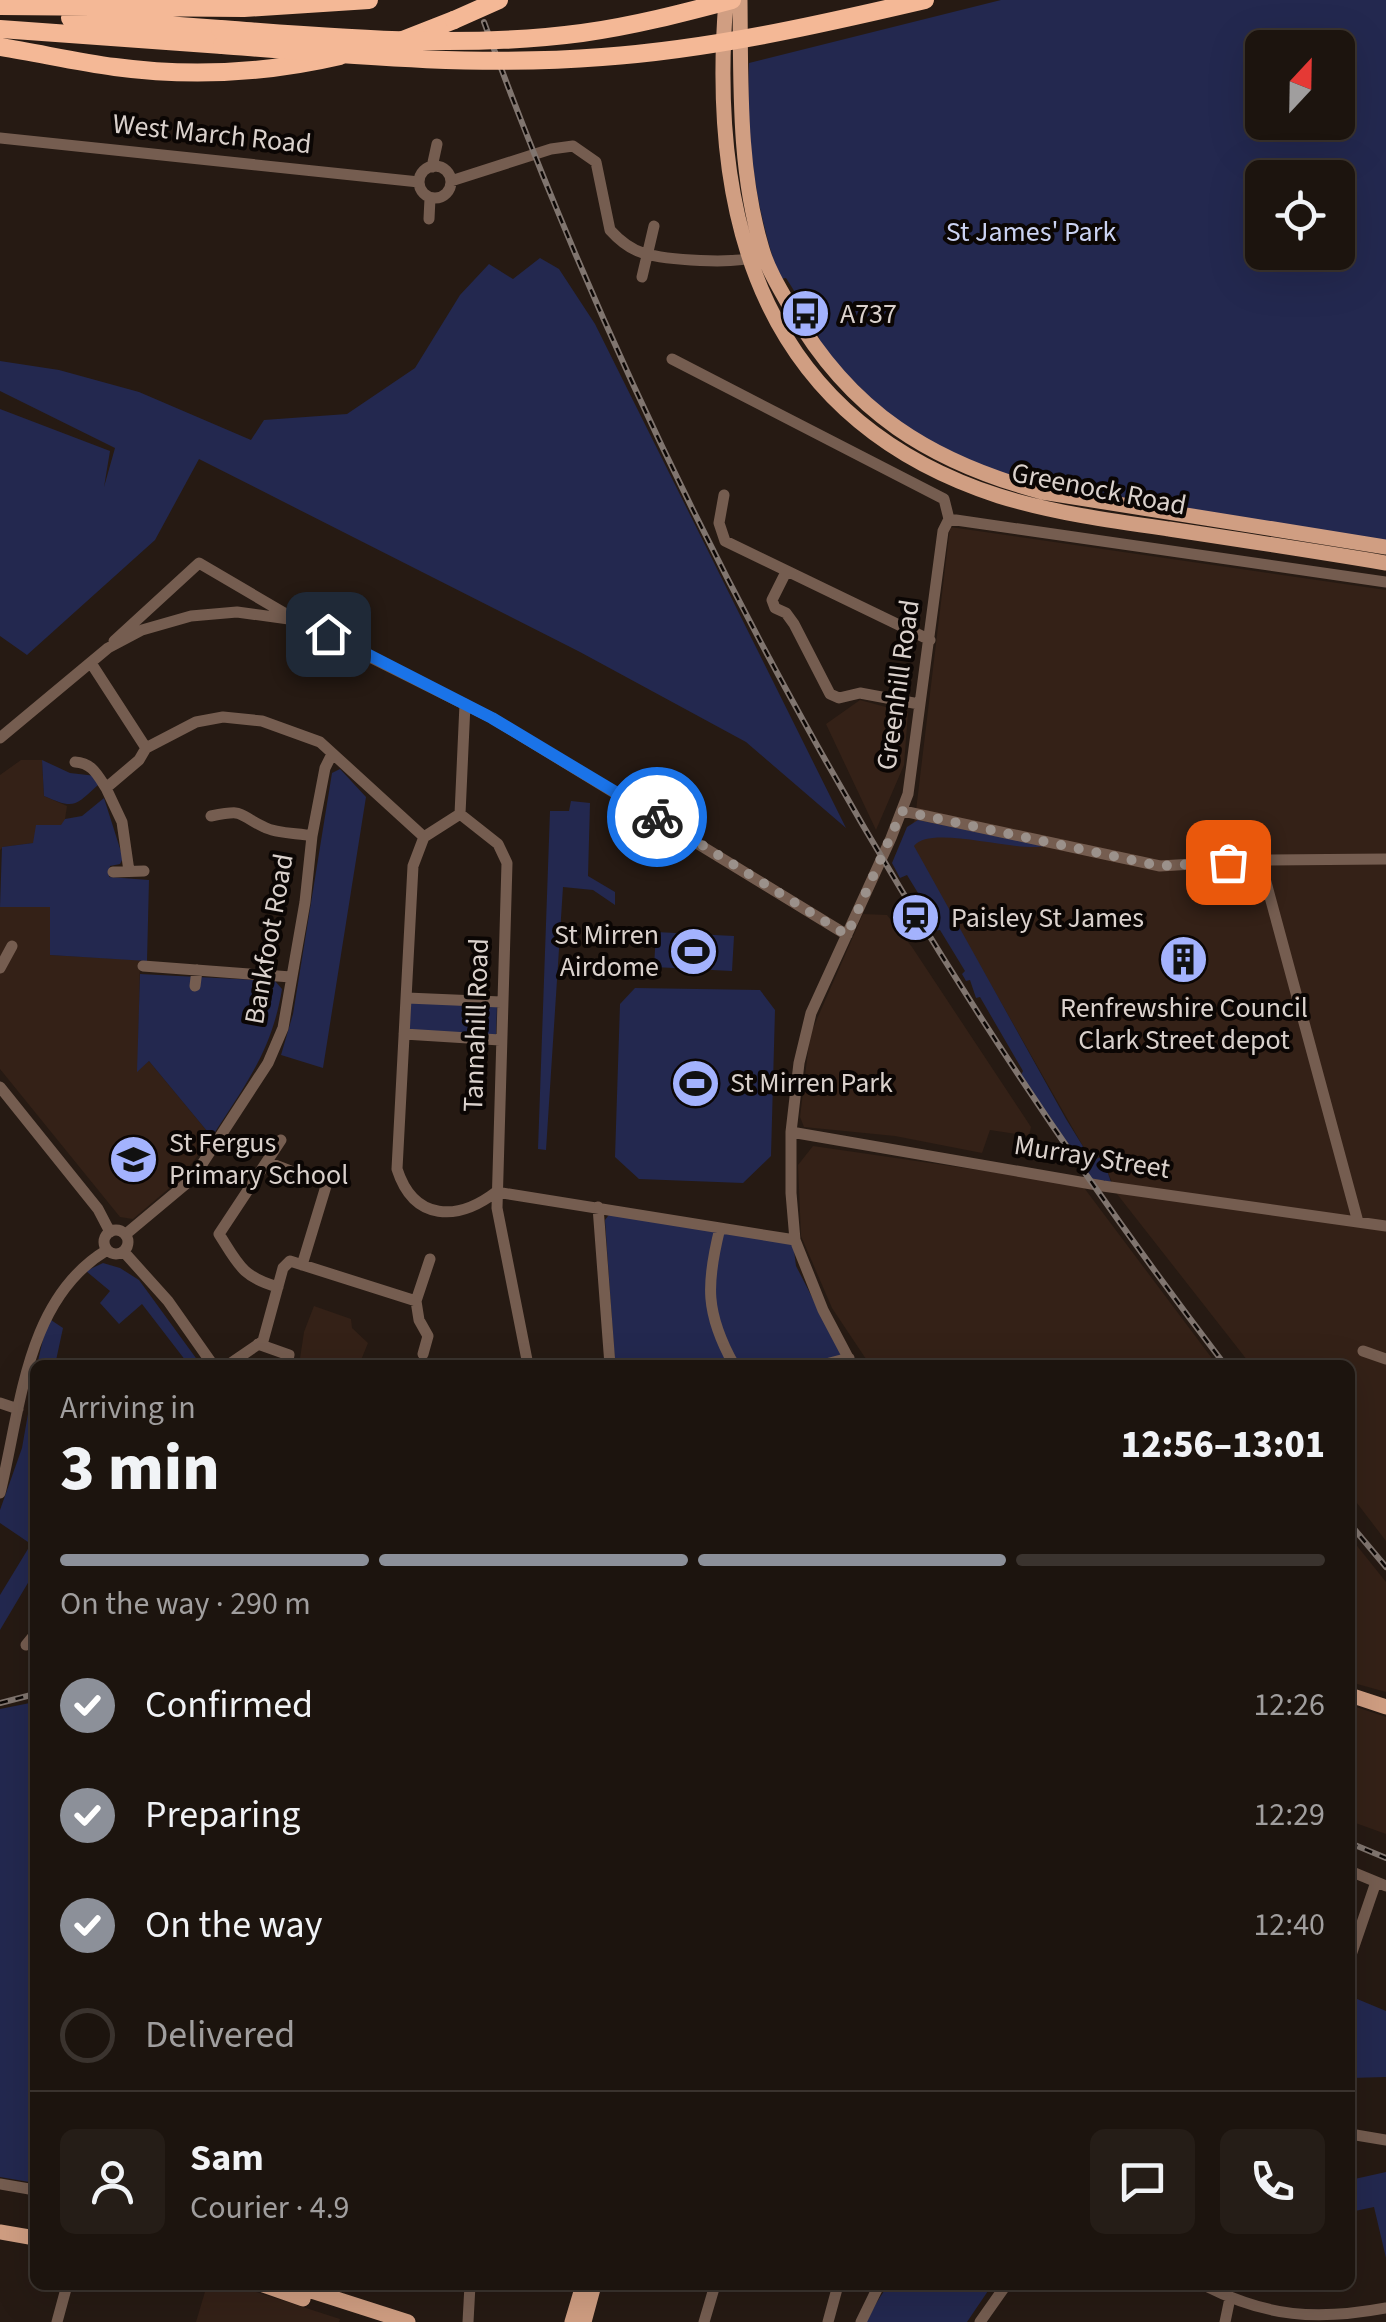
<!DOCTYPE html>
<html lang="en">
<head>
<meta charset="utf-8">
<style>
	:root { --surface:#1c140e; --page:#251d17; --text:#f1f3f6; --muted:#a09e9e; --line:#3a332e; --accent:#8c9099 }
	body { margin:0; font-family:"Source Sans 3",sans-serif; background:var(--page); color:var(--text); height:100vh; display:flex; flex-direction:column; font-size:38px; white-space:nowrap }
	* { box-sizing:border-box; margin:0 }
	p { font-size:32px; color:var(--muted) }
	.icon { flex:none; width:55px; height:55px; fill:none; stroke:currentColor; stroke-width:2; stroke-linecap:round; stroke-linejoin:round }
	.map { position:relative; flex:1; overflow:hidden }
	.side { position:absolute; left:30px; top:1360px; width:1325px; height:930px; display:flex; flex-direction:column; background:var(--surface); border-radius:15px; box-shadow:0 10px 40px #0002,0 0 0 2px var(--line) }
	.side>* { flex:none }
	.needle { width:65px; rotate:22deg }
	.tools { position:absolute; left:1245px; top:30px; display:grid; gap:20px }
	.tools a { display:grid; place-items:center; width:110px; height:110px; border-radius:15px; background:var(--surface); box-shadow:0 10px 40px #0002,0 0 0 2px var(--line); font-size:50px }
	.pin { position:absolute; display:grid; place-items:center; width:85px; height:85px; color:#fff; margin:-42px; border-radius:20px; box-shadow:0 5px 15px #0006 }
	.courier { position:absolute; display:grid; place-items:center; width:100px; height:100px; margin:-50px; border:8px solid #1a73e8; border-radius:50%; background:#fff; color:#222; box-shadow:0 2px 12px #0007 }
	.overview em { font-style:normal; font-weight:800 }
	.overview div { display:flex; flex-direction:column-reverse }
	.overview { display:flex; align-items:center; justify-content:space-between; height:170px; padding:0 30px }
	h1 { font-size:65px; font-weight:800; line-height:75px }
	.bar { display:grid; grid-template-columns:repeat(4,1fr); gap:15px 10px; align-content:center; height:120px; padding:0 30px }
	.bar i { height:12px; border-radius:8px; background:var(--line) }
	.bar .on { background:var(--accent) }
	.bar p { grid-column:span 4 }
	.line { display:flex; align-items:center; gap:25px; padding:0 30px; border-top:2px solid var(--line) }
	.line div { flex:1 }
	.round { display:grid; place-items:center; flex:none; width:105px; height:105px; border-radius:15px; background:var(--page) }
	ol { padding:0 30px; list-style:none }
	li { display:flex; align-items:center; gap:30px; height:110px }
	li p { margin-inline-start:auto }
	li .icon { padding:10px; border-radius:50%; background:var(--accent); color:#fff; stroke-width:4 }
	li:last-child { color:var(--muted) }
	li i { width:55px; height:55px; border:5px solid var(--line); border-radius:50% }
	.map>svg:first-child { display:block }
	.built { fill:#342117 }
	.green { fill:#23284f; fill-rule:evenodd }
	.lines { fill:none; stroke-linecap:round; stroke-linejoin:round }
	.minor { stroke:#755d50; stroke-width:11 }
	.major { stroke:#d09e82; stroke-width:15 }
	.highway { stroke:#f4b896; stroke-width:18 }
	.rail-casing { stroke:#80756f; stroke-width:6 }
	.rail { stroke:#0b0604; stroke-width:2.5; stroke-dasharray:8; stroke-linecap:butt }
	.highway-bridge { stroke:#f4b896; stroke-width:18 }
	.done { stroke:#9b918b; stroke-width:10; stroke-dasharray:0 18 }
	.route { stroke:#1a73e8; stroke-width:12 }
	.labels { text-anchor:middle; dominant-baseline:central; stroke-width:8; stroke-linejoin:round; paint-order:stroke }
	.street-label { font-size:28px; fill:#dad1cc; stroke:#0b0604 }
	.park-label { font-size:28px; fill:#cbd3f3; stroke:#0b0604 }
	.poi-label { font-size:28px; fill:#dad1cc; stroke:#0b0604; text-anchor:start }
</style>
</head>
<body>
<div class="map">
<svg width="1386" height="2322" viewBox="0 0 1386 2322">
	<rect width="100%" height="100%" fill="#261a13"/>
	<path class="built" d="M950,527L1386,590V1541L1350,1494V1365H1251L1117,1194L1101,1156L1092,1162L918,857L901,849L915,819Z
		M860,700L908,713L904,765L876,830L826,724Z
		M21,760H42L44,796L67,806L65,819L62,826L33,843L3,847L0,850V775Z
		M0,907H50V955L140,960L138,1070L149,1061L212,1137L179,1180L133,1219L120,1217L0,1069Z
		M863,914L887,915L912,947L1031,1127L1029,1136L990,1130L982,1153L895,1136L804,1127L800,1117L810,1035Z
		M813,1146L1082,1185L1217,1365H870L832,1308L801,1236L798,1165Z
		M314,1306L351,1319L352,1328L368,1343L359,1365H299L304,1332Z
		M1350,1537L1386,1582V1692L1350,1682Z
		M1350,1705L1386,1717V1834L1350,1821Z
		M207,2285H235L340,2319L339,2322H196Z"/>
	<path class="green" d="M1001,0H1386V542L1056,489L986,470L899,426L823,351L815,324L786,278L780,279C755,209 746,138 749,63ZM1262,48H1338V122H1262ZM1262,178H1338V252H1262Z
		M540,258L559,269L595,324L846,828L746,742L580,652L199,459L155,540L27,655L0,636V409L110,451L104,487L115,448L0,391V361L59,370L139,392L251,440L264,420L347,414L415,368L460,295L489,264L513,279Z
		M42,760L70,773L96,776L98,785C74,807 74,809 44,796Z
		M340,769L366,797L323,1068L281,1055L293,1014L332,773Z
		M104,798L123,858L120,864L110,866L109,877L149,880L147,961L50,955V907H0L2,847L33,843L36,825H61L65,819L82,816Z
		M571,801L590,803L588,876L615,892V905L593,890L563,887L546,1150L538,1149L550,811H569Z
		M918,820L1045,846C1016,853 931,824 914,846L1066,1119L1092,1161L1102,1156L1111,1182L1092,1179L1021,1075L1023,1071L980,997L976,998L970,980L966,981L962,974L965,971L940,930L934,931L932,927L937,925L922,900H916L918,893L907,875L900,878L892,863L907,827Z
		M656,932L734,936L732,971L654,967Z
		M140,974L275,981L282,989C272,1051 245,1085 212,1137L149,1061L137,1072Z
		M635,988L760,990L775,1010L771,1156L743,1183L639,1179L615,1157L620,1004Z
		M410,1002L497,1005L496,1036L408,1032Z
		M611,1212L793,1243L796,1266L842,1355L806,1365H615L605,1220Z
		M103,1263L120,1268L139,1280L201,1365H189L142,1304L119,1324L100,1303L110,1291L86,1271Z
		M48,1318L63,1328L55,1365H37Z
		M35,1374V1571L0,1630V1595L31,1544L0,1523V1510L22,1448Z
		M35,1702V2183L0,2177V1709Z
		M1350,1996L1386,2011V2077L1350,2078Z
		M1386,2172V2258L1374,2207L1350,2212V2180Z
		M888,2285H992L967,2322H864Z"/>
	<g class="lines">
		<path class="minor" d="M0,138L419,182
			M419 182a16 16 0 1 1 32 0a16 16 0 1 1-32 0Z
			M432,167L437,144
			M451,181L551,149L573,146L596,162L610,230C619,240 630,249 643,253C666,260 735,265 757,256
			M429,219L430,198
			M642,277L654,226
			M672,359L944,499L949,519
			M724,495L719,523L725,541L930,640
			M949,519L1386,582
			M786,572L772,600L775,608L786,613L794,624L830,694L839,698L860,693L919,704
			M114,641L199,563L291,617
			M91,663L146,748
			M0,738L108,648L142,630L191,616L237,612L296,620L492,718L847,935
			M75,762C92,763 97,774 106,788
			M903,811L1160,866L1260,860L1386,859
			M460,814L498,844L507,863L497,1208L528,1365
			M460,814L424,837L413,866L397,1169C414,1222 458,1221 496,1192
			M460,814L465,704
			M211,816C247,809 236,814 264,827C277,834 298,833 312,836
			M1260,860L1358,1222
			M129,871L122,822L106,788L139,760L146,748L196,722L223,717L262,721L320,742L424,837
			M113,872L144,871
			M143,966L291,977
			M0,968L12,946
			M195,986L197,970
			M407,998L501,1002
			M404,1034L500,1040
			M0,1087L98,1209L110,1232
			M791,1132L1103,1186L1386,1226
			M267,1162L324,1184
			M496,1192L795,1240
			M598,1207L610,1365
			M720,1228C706,1284 705,1313 734,1365
			M104 1242a12 12 0 1 1 24 0a12 12 0 1 1-24 0Z
			M126,1234L193,1178L268,1063L283,1028L305,902L312,836L325,768L331,756
			M124,1252L168,1301L213,1365
			M302,1265L330,1173
			M278,1287C242,1277 238,1264 219,1234L281,1140
			M416,1301L419,1320L428,1336L423,1354
			M258,1344L289,1355L287,1365
			M1363,1351L1386,1359
			M228,1365L263,1341L283,1268L290,1261L416,1301L430,1259
			M822,1365L849,1358
			M852,1365L823,1310L795,1240L791,1193V1132L799,1063L811,1013L891,838L908,794L943,531L949,519
			M0,1403L18,1409
			M0,1493C21,1409 25,1299 107,1250
			M26,1645L35,1634
			M1350,1871L1386,1886
			M1350,1958L1376,1882
			M1350,2134L1386,2140
			M0,2184L35,2190
			M1204,2285C1267,2317 1316,2321 1386,2308
			M57,2322L67,2285
			M468,2322L470,2285
			M704,2322L715,2285
			M828,2322L838,2285
			M861,2322L879,2285
			M980,2322L1006,2285
			M1225,2322L1230,2298"/>
		<path class="major" d="M726,0C708,225 765,420 999,496C1054,513 1112,521 1169,529C1242,540 1314,551 1386,563
			M740,0C741,83 738,169 762,249C768,270 781,291 792,310C850,412 931,462 1042,492L1386,547
			M1350,1695L1386,1707
			M0,2232L35,2238
			M263,2285L303,2299
			M293,2285L408,2322
			M572,2322L583,2285
			M584,2322L594,2285"/>
		<path class="highway" d="M0,6L244,8L369,0
			M70,18L220,29
			M0,29L222,45
			M403,40L454,20
			M0,47C38,53 77,62 115,67C189,77 267,73 340,56"/>
		<defs>
			<path id="rail" d="M484,22C659,503 915,959 1225,1365
				M1350,1524L1386,1567
				M0,1703L35,1694
				M1350,1843L1386,1858"/>
		</defs>
		<use href="#rail" class="rail-casing"/>
		<use href="#rail" class="rail"/>
		<path class="highway-bridge" d="M454,20L499,0
			M220,29C341,38 461,49 582,33C633,26 683,13 732,0
			M222,45C348,55 476,67 602,57C712,49 818,25 925,0"/>
	</g>
	<g class="lines">
		<path class="done" d="M657,817L847,935L902,811L1160,866L1228,862"/>
		<path class="route" d="M328,634L492,718L657,817"/>
	</g>
	<defs>
		<symbol id="bus-disc" viewBox="-11 -11 22 22"><circle r="9.5" fill="#a3b2fd" stroke="#0b0604"/><path d="M-5-6H5V4H4V6H2V4H-2V6H-4V4H-5ZM-3.5-4V0h7V-4ZM-3.5 1.2v1.5H-2V1.2ZM2 1.2v1.5H3.5V1.2Z" fill="#111"/></symbol>
		<symbol id="station-disc" viewBox="-11 -11 22 22"><circle r="9.5" fill="#a3b2fd" stroke="#0b0604"/><path d="M-3-6H3Q5-6 5-4V2Q5 4 3 4L4.5 6H3L1.5 4h-3L-3 6H-4.5L-3 4Q-5 4-5 2V-4Q-5-6-3-6ZM-3.5-4v3h7v-3ZM-3.5 1v1.5H-2V1ZM2 1v1.5H3.5V1Z" fill="#111"/></symbol>
		<symbol id="stadium-disc" viewBox="-11 -11 22 22"><circle r="9.5" fill="#a3b2fd" stroke="#0b0604"/><path d="M0-5a6.5 5 0 1 0 0 10a6.5 5 0 1 0 0-10ZM-3.5-1.8h7v3.6h-7Z" fill="#111"/></symbol>
		<symbol id="building-disc" viewBox="-11 -11 22 22"><circle r="9.5" fill="#a3b2fd" stroke="#0b0604"/><path d="M-4-6H4V6H1V3H-1V6H-4ZM-2.5-4.3h1.7v1.8h-1.7ZM.8-4.3h1.7v1.8H.8ZM-2.5-1h1.7V.8h-1.7ZM.8-1h1.7V.8H.8Z" fill="#111"/></symbol>
		<symbol id="school-disc" viewBox="-11 -11 22 22"><circle r="9.5" fill="#a3b2fd" stroke="#0b0604"/><path d="M0-5L7-2L0 1L-7-2ZM-4 1L0 2.5L4 1V4Q0 6-4 4Z" fill="#111"/></symbol>
	</defs>
	<g fill-rule="evenodd">
		<use href="#bus-disc" x="778" y="286" width="55" height="55"/>
		<use href="#station-disc" x="888" y="890" width="55" height="55"/>
		<use href="#stadium-disc" x="666" y="924" width="55" height="55"/>
		<use href="#building-disc" x="1156" y="932" width="55" height="55"/>
		<use href="#stadium-disc" x="668" y="1056" width="55" height="55"/>
		<use href="#school-disc" x="106" y="1132" width="55" height="55"/>
	</g>
	<g class="labels">
		<g class="street-label">
			<text transform="translate(212 134) rotate(6)">West March Road</text>
			<text transform="translate(1099 489) rotate(11)">Greenock Road</text>
			<text transform="translate(898 685) rotate(-82)">Greenhill Road</text>
			<text transform="translate(269 939) rotate(-80)">Bankfoot Road</text>
			<text transform="translate(476 1025) rotate(-88)">Tannahill Road</text>
			<text transform="translate(1092 1157) rotate(9)">Murray Street</text>
		</g>
		<g class="park-label">
			<text x="1031" y="232">St James' Park</text>
		</g>
		<g class="poi-label">
			<text x="840" y="314">A737</text>
			<text x="951" y="918">Paisley St James</text>
			<text x="659" y="935" text-anchor="end">St Mirren<tspan x="659" dy="32">Airdome</tspan></text>
			<text x="1184" y="1008" text-anchor="middle">Renfrewshire Council<tspan x="1184" dy="32">Clark Street depot</tspan></text>
			<text x="730" y="1083">St Mirren Park</text>
			<text x="169" y="1143">St Fergus<tspan x="169" dy="32">Primary School</tspan></text>
		</g>
	</g>
</svg>
<div class="tools">
<a><svg class="needle" viewBox="-14 -14 28 28"><path d="M0-13l5 13h-10z" fill="#e53935"/><path d="M0 13l5-13h-10z" fill="#a09e9e"/></svg></a>
<a><svg class="icon" aria-label="locate" viewBox="0 0 24 24"><circle cx="12" cy="12" r="6"/><path d="M12 2v4M12 18v4M2 12h4M18 12h4"/></svg></a>
</div>
<div class="pin" style="left:1228px;top:862px;background:#ea580c"><svg class="icon" aria-label="bag" viewBox="0 0 24 24"><path d="M5 8h14l-1 12H6zM9 8a3 3 0 0 1 6 0"/></svg></div>
<div class="pin" style="left:328px;top:634px;background:#1f2937"><svg class="icon" aria-label="home" viewBox="0 0 24 24"><path d="M3 11l9-7 9 7M6 9v11h12V9"/></svg></div>
<div class="courier" style="left:657px;top:817px"><svg class="icon" aria-label="bike" viewBox="0 0 24 24"><circle cx="6" cy="16" r="4"/><circle cx="18" cy="16" r="4"/><path d="M6 16l4-8h5l3 8M10 8l3 8H6M13 5h3"/></svg></div>
<section class="side">
<div class="overview"><div><h1>3 min</h1><p>Arriving in</p></div><em>12:56–13:01</em></div>
<div class="bar"><i class="on"></i><i class="on"></i><i class="on"></i><i></i><p>On the way · 290 m</p></div>
<ol>
<li><svg class="icon" aria-label="check" viewBox="0 0 24 24"><path d="M5 12l5 5 9-10"/></svg>Confirmed<p>12:26</p></li>
<li><svg class="icon" aria-label="check" viewBox="0 0 24 24"><path d="M5 12l5 5 9-10"/></svg>Preparing<p>12:29</p></li>
<li><svg class="icon" aria-label="check" viewBox="0 0 24 24"><path d="M5 12l5 5 9-10"/></svg>On the way<p>12:40</p></li>
<li><i></i>Delivered</li>
</ol>
<div class="line" style="height:180px"><a class="round"><svg class="icon" aria-label="person" viewBox="0 0 24 24"><circle cx="12" cy="8" r="4"/><path d="M4 21q1-7 8-7t8 7"/></svg></a><div><b>Sam</b><p>Courier · 4.9</p></div><a class="round"><svg class="icon" aria-label="chat" viewBox="0 0 24 24"><path d="M4 5h16v11H9l-5 4z"/></svg></a><a class="round"><svg class="icon" aria-label="phone" viewBox="0 0 24 24"><path d="M5 4h4l2 5-3 2q2 4 5 5l2-3 5 2v4C11 20 4 13 5 4z"/></svg></a></div>
</section>
</div>
</body>
</html>
